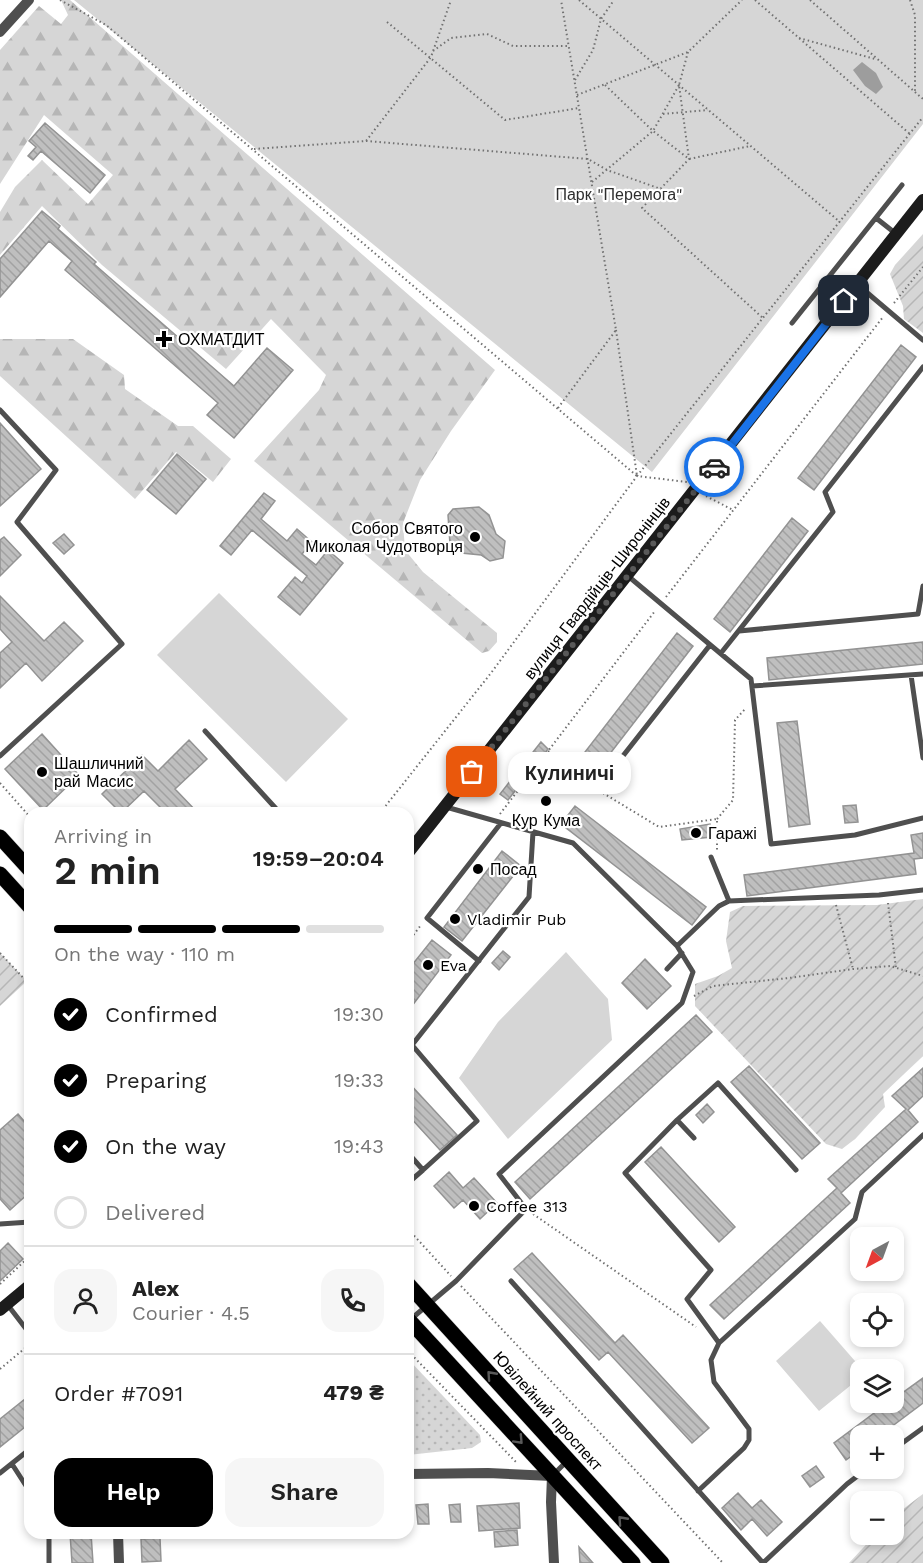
<!DOCTYPE html>
<html lang="en">
<head>
<meta charset="utf-8">
<style>
	:root { --surface:#fff; --page:#f6f6f6; --text:#222; --muted:#767676; --line:#e0e0e0; --accent:#000 }
	body { margin:0; font-family:"Work Sans",sans-serif; background:var(--page); color:var(--text); height:100vh; display:flex; flex-direction:column; font-size:22px; white-space:nowrap }
	* { box-sizing:border-box; margin:0 }
	p { font-size:20px; color:var(--muted) }
	.icon { flex:none; width:33px; height:33px; fill:none; stroke:currentColor; stroke-width:2; stroke-linecap:round; stroke-linejoin:round }
	.map { position:relative; flex:1; overflow:hidden }
	.sheet { position:absolute; left:24px; top:807px; width:390px; height:732px; display:flex; flex-direction:column; background:var(--surface); border-radius:18px; box-shadow:0 3px 9px #0003 }
	.sheet>* { flex:none }
	.needle { width:39px; rotate:221deg }
	.controls { position:absolute; left:850px; top:1227px; display:grid; gap:12px }
	.controls a { display:grid; place-items:center; width:54px; height:54px; border-radius:12px; background:var(--surface); box-shadow:0 3px 9px #0003; font-size:30px }
	.pin { position:absolute; display:grid; place-items:center; width:51px; height:51px; color:#fff; margin:-26px; border-radius:12px; box-shadow:0 3px 9px #0006 }
	.courier { position:absolute; display:grid; place-items:center; width:60px; height:60px; margin:-30px; border:4px solid #1a73e8; border-radius:50%; background:#fff; color:#222; box-shadow:0 2px 8px #0007 }
	.bubble { position:absolute; height:42px; border-radius:18px; background:var(--surface); box-shadow:0 3px 9px #0003; font-size:20px; font-weight:600; line-height:42px; text-align:center }
	.head em { font-style:normal; font-weight:600 }
	.head div { display:flex; flex-direction:column-reverse }
	.head { display:flex; align-items:center; justify-content:space-between; height:102px; padding:0 30px }
	h1 { font-size:39px; font-weight:600; line-height:45px }
	.bar { display:grid; grid-template-columns:repeat(4,1fr); gap:9px 6px; align-content:center; height:72px; padding:0 30px }
	.bar i { height:8px; border-radius:4px; background:var(--line) }
	.bar .on { background:var(--accent) }
	.bar p { grid-column:span 4 }
	.line { display:flex; align-items:center; gap:15px; padding:0 30px; border-top:2px solid var(--line) }
	.line div { flex:1 }
	.round { display:grid; place-items:center; flex:none; width:63px; height:63px; border-radius:18px; background:var(--page) }
	ol { padding:0 30px; list-style:none }
	li { display:flex; align-items:center; gap:18px; height:66px }
	li p { margin-inline-start:auto }
	li .icon { padding:6px; border-radius:50%; background:var(--accent); color:#fff; stroke-width:4 }
	li:last-child { color:var(--muted) }
	li i { width:33px; height:33px; border:3px solid var(--line); border-radius:50% }
	.button { display:flex; gap:12px; margin-top:auto; padding:12px 30px }
	.button a { flex:1; height:69px; border-radius:18px; background:var(--accent); color:#fff; font-size:24px; font-weight:600; line-height:69px; text-align:center }
	.button a+a { background:var(--page); color:var(--text) }
	.map>svg:first-child { display:block }
	.grass { fill:url(#grass-dots) }
	.forest { fill:url(#forest-firs) }
	.park { fill:#d6d6d6 }
	.garden { fill:url(#garden-furrows) }
	.water { fill:#9d9d9d }
	.building { fill:url(#building-back-hatch); stroke:#939393; stroke-width:1.5 }
	.lines { fill:none; stroke-linecap:round; stroke-linejoin:round }
	.primary-casing { stroke:#dbdbdb; stroke-width:16 }
	.path { stroke:#717171; stroke-width:2; stroke-dasharray:1.5 3; stroke-linecap:butt }
	.lane { stroke:#4f4f4f; stroke-width:5 }
	.street { stroke:#4f4f4f; stroke-width:10 }
	.secondary { stroke:#1c1c1c; stroke-width:12 }
	.primary { stroke:#000; stroke-width:15 }
	.oneway { stroke:#595959 }
	.done { stroke:#595959; stroke-width:6; stroke-dasharray:0 10.8 }
	.route { stroke:#1a73e8; stroke-width:8 }
	.poi-dot { fill:#000; stroke:#fff; stroke-width:2 }
	.labels { text-anchor:middle; dominant-baseline:central; stroke-width:4.5; stroke-linejoin:round; paint-order:stroke }
	.park-label { font-size:16px; fill:#2d2d2d; stroke:#fff }
	.poi-label { font-size:16px; fill:#000; stroke:#fff; text-anchor:start }
	.street-label { font-size:16px; fill:#000; stroke:#fff }
</style>
</head>
<body>
<div class="map">
<svg width="923" height="1563" viewBox="0 0 923 1563">
	<defs>
		<pattern id="grass-dots" width="8" height="8" patternUnits="userSpaceOnUse" patternTransform="scale(1.5)"><rect width="8" height="8" fill="#d6d6d6"/><path d="M2 2h.1M6 6h.1" fill="none" stroke="#b6b6b6" stroke-width="1.8" stroke-linecap="round"/></pattern>
		<pattern id="forest-firs" width="22" height="20" patternUnits="userSpaceOnUse" patternTransform="scale(1.5)"><rect width="22" height="20" fill="#d6d6d6"/><path d="M5 1l3.5 6h-7zM16 11l3.5 6h-7z" fill="#b6b6b6"/></pattern>
		<pattern id="garden-furrows" width="10" height="10" patternUnits="userSpaceOnUse" patternTransform="scale(1.5)"><rect width="10" height="10" fill="#d6d6d6"/><path d="M-1 1l2-2M0 10L10 0M9 11l2-2" fill="none" stroke="#b6b6b6"/></pattern>
		<pattern id="building-back-hatch" width="6" height="6" patternUnits="userSpaceOnUse" patternTransform="scale(1.5)"><rect width="6" height="6" fill="#bfbfbf"/><path d="M-1 5l2 2M0 0l6 6M5-1l2 2" fill="none" stroke="#a2a2a2"/></pattern>
	</defs>
	<rect width="100%" height="100%" fill="#fff"/>
	<path class="grass" d="M408,1359L480,1435L481,1442L472,1448L408,1455Z"/>
	<path class="forest" d="M61,0H70L495,370L451,431L420,480L403,523L405,550L423,572L497,633V642L489,651L482,653L254,461L319,390L326,375L271,319L226,369L102,265L42,206L0,255V212L15,187L42,160L88,204L113,175L44,115L0,184V50L39,6L61,24L68,15Z
		M0,339H73L124,375L125,389L178,426H193L231,459L213,482L176,452L135,499L0,376Z"/>
	<path class="park" d="M74,0H923V124L652,472Z
		M219,593L348,719L286,782L157,655Z
		M566,952L608,999L612,1040L508,1139L459,1078L498,1022Z
		M820,1321L862,1369L861,1377L819,1411L776,1361Z"/>
	<path class="garden" d="M923,234V333L904,319L903,306L890,274L895,265Z
		M923,899V1056L883,1094L885,1107L855,1139L842,1149L826,1144L695,1006V984L718,976L732,968L726,941L730,912L743,906L877,905Z
		M0,953L27,981L0,1006Z
		M923,1494V1563H849L875,1535L894,1534V1516Z"/>
	<path class="water" d="M862,62L876,73L883,87L876,94L865,86L853,70Z"/>
	<path class="building" d="M45,123L105,175L90,193L41,151L33,160L28,156L36,147L29,141Z
		M42,211L60,226L58,229L96,262L94,264L234,386L267,348L293,370L234,438L207,415L218,403L65,270L72,261L49,241L0,297V259Z
		M901,345L916,357L814,490L798,478Z
		M0,423L41,469L0,506Z
		M177,454L206,479L176,514L147,490Z
		M264,493L275,501L261,519L287,541L297,529L312,542L302,554L316,565L328,550L343,563L300,615L278,597L295,577L302,583L307,576L252,530L231,555L220,546Z
		M479,507L489,515L496,534L505,541L503,558L490,561L481,555L461,553L450,544L448,515L453,509Z
		M792,518L808,531L730,632L714,619Z
		M64,534L74,545L64,554L53,543Z
		M4,537L21,555L0,576V540Z
		M0,596L44,641L64,622L83,641L42,681L26,663L0,688V653L12,642L0,629Z
		M677,633L693,646L592,777L575,765Z
		M923,642V664L769,680L767,658Z
		M797,721L810,824L789,827L777,723Z
		M42,734L79,775L43,810L5,769Z
		M189,740L207,759L175,789L198,813H166L144,791L121,813L102,794L142,755L158,771Z
		M541,742L548,749L508,800L500,794Z
		M856,805L858,822L845,823L843,806Z
		M575,806L706,907L692,925L561,824Z
		M710,824L712,837L682,840L680,829Z
		M923,833V858L914,859L916,874L747,896L744,875L914,853L911,835Z
		M502,851L521,866L462,941L444,927Z
		M432,940L451,955L408,1011V970Z
		M503,951L510,957L499,970L492,963Z
		M645,959L671,986L647,1009L622,983Z
		M696,1015L712,1032L530,1199L515,1182Z
		M749,1066L820,1143L802,1159L731,1082Z
		M923,1068V1096L908,1110L918,1122L841,1193L850,1203L724,1319L710,1305L837,1188L828,1179L906,1109L892,1096Z
		M408,1082L457,1135L440,1150L408,1115Z
		M707,1104L714,1112L703,1123L696,1115Z
		M18,1114L30,1128V1192L10,1210L0,1199V1130Z
		M661,1147L735,1227L719,1242L645,1162Z
		M449,1172L463,1188L474,1178L497,1203L480,1219L463,1200L454,1208L434,1186Z
		M8,1243L23,1259L0,1281V1251Z
		M532,1253L615,1343L623,1335L709,1428L692,1443L608,1352L599,1360L514,1269Z
		M923,1378V1403L879,1436H861V1449L846,1460L834,1443L889,1402H894V1399Z
		M30,1395V1423L0,1447V1419Z
		M816,1466L824,1477L810,1487L802,1476Z
		M738,1493L752,1508L761,1500L782,1522L767,1536L752,1519L741,1530L722,1508Z
		M519,1503L520,1528L479,1531L477,1506Z
		M428,1504L429,1524H418L416,1505Z
		M460,1504L461,1522H451L449,1505Z
		M517,1530L518,1545L495,1547L494,1532Z
		M70,1533H91L93,1563H72Z
		M160,1538L161,1561L142,1562L141,1539Z
		M579,1547L593,1563H580Z"/>
	<g class="lines">
		<defs>
			<path id="primary" d="M0,837L30,870
				M0,874L30,907
				M408,1284L662,1563
				M408,1319L633,1563"/>
		</defs>
		<use href="#primary" class="primary-casing"/>
		<path class="path" d="M60,0L106,25L637,476
			M579,0L840,222
			M755,0L910,134
			M810,0L923,99
			M910,0L915,15V92
			M387,22L505,120L579,108
			M799,38L875,59
			M433,51L451,38L487,34L513,46H569
			M688,52L679,85L689,159L642,208L764,319
			M575,80L593,50L601,19L614,0
			M605,85L653,131L689,159L750,146
			M577,95L688,52L742,0
			M663,114L708,110
			M366,141L588,159L607,170L661,189
			M254,149L366,141L431,57L451,0
			M592,182L653,131L679,85
			M894,303L923,267
			M616,330L637,476
			M558,408L616,330L561,0
			M637,476L923,117
			M706,496L733,510
			M666,597L883,317
			M548,751L591,784
			M0,783L30,817
			M603,793L659,827L717,819V851
			M380,813L491,673L637,476L687,482
			M500,814L655,611
			M717,819L733,800L735,720L746,708
			M888,903L896,968
			M836,905L853,969
			M408,942L421,925
			M0,953L30,985
			M694,996L713,986L789,978L853,969L890,966L923,976
			M533,1214L696,1327
			M408,1229L451,1276
			M30,1241L25,1246L30,1251
			M0,1284L30,1256
			M461,1286L723,1563
			M408,1351L516,1462
			M0,1369L30,1344"/>
		<path class="lane" d="M876,218L895,233
			M858,285L923,340
			M792,323L902,185
			M0,410L56,470L17,522L122,644L0,756
			M628,576L751,679L771,844L855,835L923,818
			M739,631L918,614L923,586
			M721,653L833,512L825,492L923,367
			M911,675L923,758
			M752,686L923,674
			M205,731L280,813
			M597,789L710,645
			M446,807L573,843L677,946L719,906L729,901L879,895L923,890
			M711,857L729,901
			M479,961L427,918L501,823
			M667,969L682,953
			M677,1120L694,1138
			M408,1153L423,1170L408,1183
			M423,1170L477,1121L412,1045L529,897L533,832
			M0,1224L30,1222
			M511,1281L763,1563
			M7,1304L30,1334
			M411,1319L456,1281L526,1209L499,1174L682,1003L693,972L677,946
			M719,1343L855,1219L862,1192L923,1135
			M894,1449L923,1428
			M12,1464L30,1492
			M0,1473L30,1449
			M553,1475L568,1460
			M698,1491L744,1448L749,1440V1429L714,1382L711,1360L719,1343L687,1299L711,1270L625,1173L677,1120L718,1083L796,1170
			M49,1533V1563
			M763,1563L847,1484L868,1468"/>
		<path class="street" d="M0,32L29,0
			M408,1474L488,1473L552,1476L551,1502L554,1563
			M118,1533L119,1563"/>
		<path class="secondary" d="M408,853L923,200
			M0,1310L30,1285"/>
		<use href="#primary" class="primary"/>
	</g>
	<defs><path id="oneway-chevron" d="M-2-3.5L2.5 0L-2 3.5" fill="none" stroke-width="1.6" stroke-linecap="round" stroke-linejoin="round" transform="scale(1.5)"/></defs>
	<g class="oneway">
		<use href="#oneway-chevron" transform="translate(491 1375) rotate(-132)"/>
		<use href="#oneway-chevron" transform="translate(519 1440) rotate(47)"/>
		<use href="#oneway-chevron" transform="translate(622 1520) rotate(-132)"/>
	</g>
	<g class="lines">
		<path class="done" d="M472,772L714,467"/>
		<path class="route" d="M714,467L844,301"/>
	</g>
	<g class="poi-dot">
		<path d="M161 330h6v6h6v6h-6v6h-6v-6h-6v-6h6z"/>
		<circle cx="475" cy="537" r="6"/>
		<circle cx="42" cy="772" r="6"/>
		<circle cx="546" cy="801" r="6"/>
		<circle cx="696" cy="833" r="6"/>
		<circle cx="478" cy="869" r="6"/>
		<circle cx="455" cy="919" r="6"/>
		<circle cx="428" cy="965" r="6"/>
		<circle cx="474" cy="1206" r="6"/>
	</g>
	<g class="labels">
		<g class="park-label">
			<text x="619" y="194">Парк "Перемога"</text>
		</g>
		<g class="poi-label">
			<text x="178" y="339">ОХМАТДИТ</text>
			<text x="463" y="528" text-anchor="end">Собор Святого<tspan x="463" dy="18">Миколая Чудотворця</tspan></text>
			<text x="54" y="763">Шашличний<tspan x="54" dy="18">рай Масис</tspan></text>
			<text x="546" y="820" text-anchor="middle">Кур Кума</text>
			<text x="708" y="833">Гаражі</text>
			<text x="490" y="869">Посад</text>
			<text x="467" y="919">Vladimir Pub</text>
			<text x="440" y="965">Eva</text>
			<text x="486" y="1206">Coffee 313</text>
		</g>
		<g class="street-label">
			<text transform="translate(597 588) rotate(-52)">вулиця Гвардійців-Широнінців</text>
			<text transform="translate(548 1411) rotate(48)">Ювілейний проспект</text>
		</g>
	</g>
</svg>
<div class="controls">
<a><svg class="needle" viewBox="-14 -14 28 28"><path d="M0-13l5 13h-10z" fill="#e53935"/><path d="M0 13l5-13h-10z" fill="#767676"/></svg></a>
<a><svg class="icon" aria-label="locate" viewBox="0 0 24 24"><circle cx="12" cy="12" r="6"/><path d="M12 2v4M12 18v4M2 12h4M18 12h4"/></svg></a>
<a><svg class="icon" aria-label="layers" viewBox="0 0 24 24"><path d="M12 4l9 5-9 5-9-5zM3 14l9 5 9-5"/></svg></a>
<a>+</a>
<a>−</a>
</div>
<div class="pin" style="left:472px;top:772px;background:#ea580c"><svg class="icon" aria-label="bag" viewBox="0 0 24 24"><path d="M5 8h14l-1 12H6zM9 8a3 3 0 0 1 6 0"/></svg></div>
<div class="pin" style="left:844px;top:301px;background:#1f2937"><svg class="icon" aria-label="home" viewBox="0 0 24 24"><path d="M3 11l9-7 9 7M6 9v11h12V9"/></svg></div>
<div class="courier" style="left:714px;top:467px"><svg class="icon" aria-label="car" viewBox="0 0 24 24"><path d="M5 17H2v-5l4-1 3-4h7l3 4 3 1v5h-3M9 17h6M6 11h13"/><circle cx="7" cy="17" r="2"/><circle cx="17" cy="17" r="2"/></svg></div>
<div class="bubble" style="left:508px;top:752px;width:123px">Кулиничі</div>
<section class="sheet">
<div class="head"><div><h1>2 min</h1><p>Arriving in</p></div><em>19:59–20:04</em></div>
<div class="bar"><i class="on"></i><i class="on"></i><i class="on"></i><i></i><p>On the way · 110 m</p></div>
<ol>
<li><svg class="icon" aria-label="check" viewBox="0 0 24 24"><path d="M5 12l5 5 9-10"/></svg>Confirmed<p>19:30</p></li>
<li><svg class="icon" aria-label="check" viewBox="0 0 24 24"><path d="M5 12l5 5 9-10"/></svg>Preparing<p>19:33</p></li>
<li><svg class="icon" aria-label="check" viewBox="0 0 24 24"><path d="M5 12l5 5 9-10"/></svg>On the way<p>19:43</p></li>
<li><i></i>Delivered</li>
</ol>
<div class="line" style="height:108px"><a class="round"><svg class="icon" aria-label="person" viewBox="0 0 24 24"><circle cx="12" cy="8" r="4"/><path d="M4 21q1-7 8-7t8 7"/></svg></a><div><b>Alex</b><p>Courier · 4.5</p></div><a class="round"><svg class="icon" aria-label="phone" viewBox="0 0 24 24"><path d="M5 4h4l2 5-3 2q2 4 5 5l2-3 5 2v4C11 20 4 13 5 4z"/></svg></a></div>
<div class="line" style="height:78px"><div>Order #7091</div><b>479 ₴</b></div>
<div class="button"><a>Help</a><a>Share</a></div>
</section>
</div>
</body>
</html>
